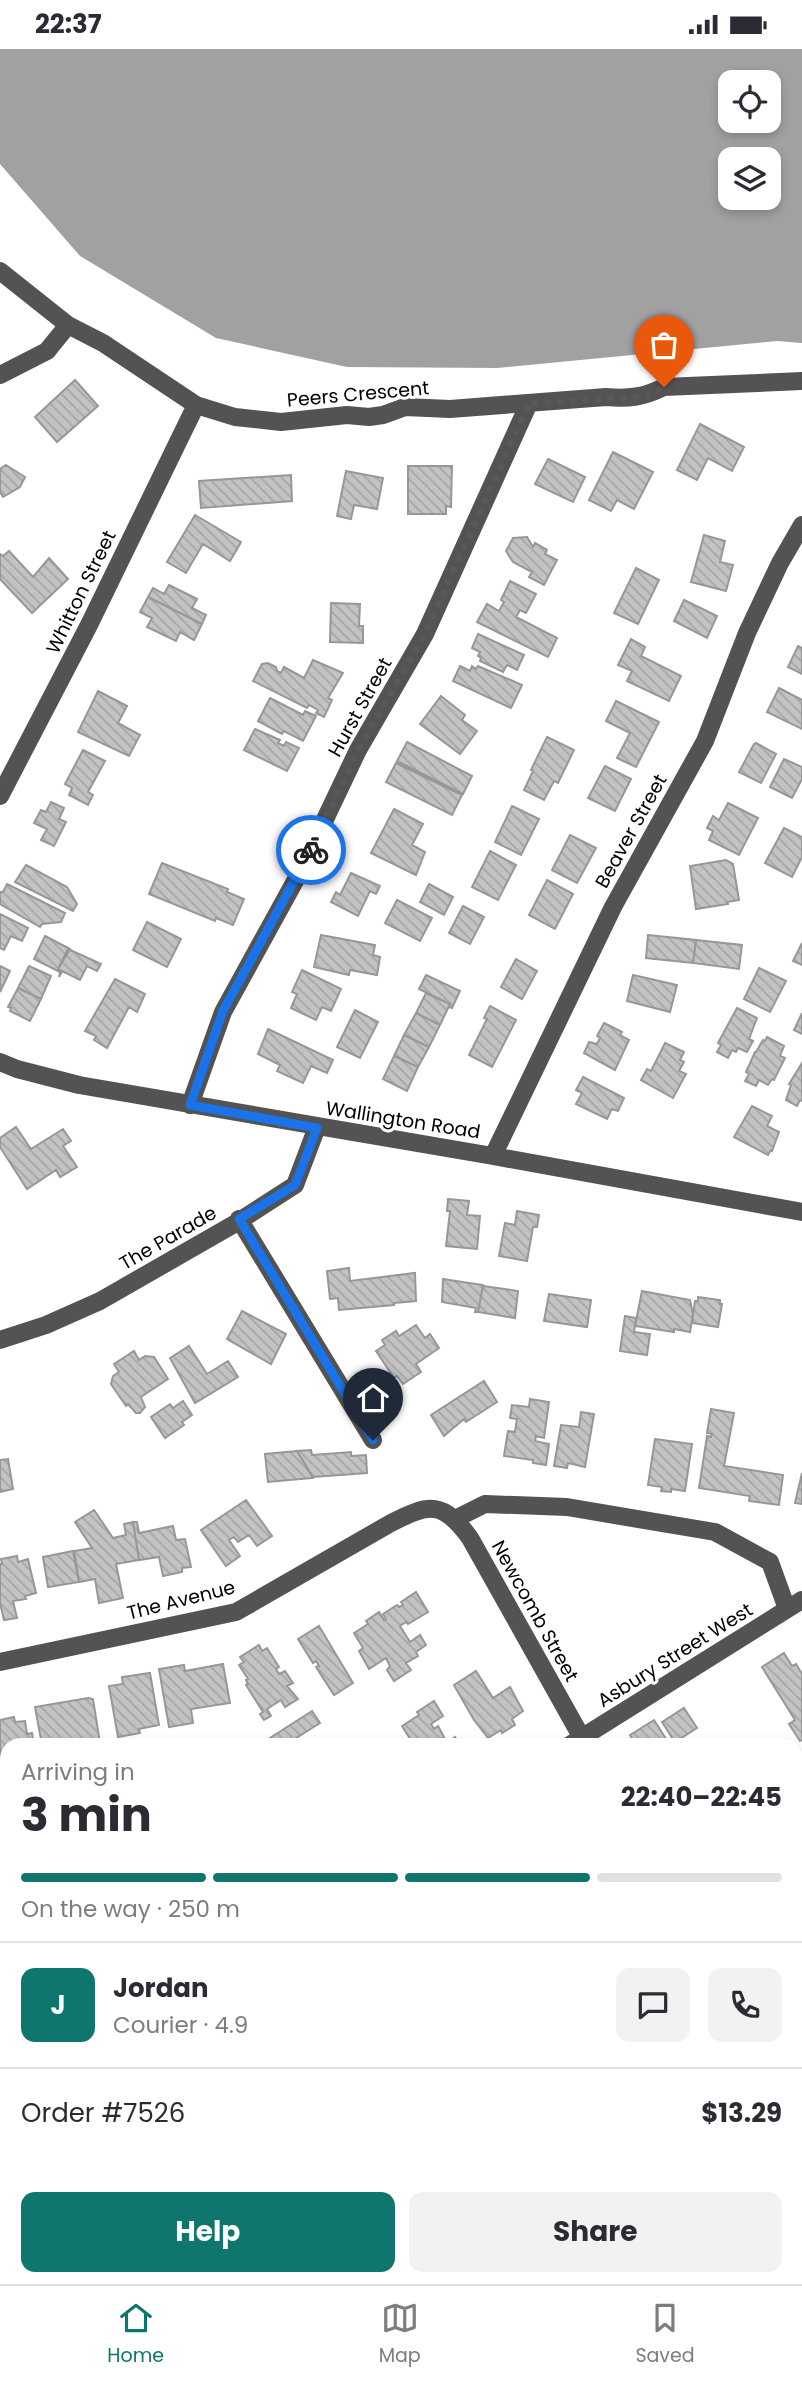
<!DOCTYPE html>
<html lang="en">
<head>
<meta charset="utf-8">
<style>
	:root { --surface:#fff; --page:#f2f2f3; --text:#2b2b33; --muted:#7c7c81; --line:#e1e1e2; --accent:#0f766e }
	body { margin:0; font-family:Poppins,sans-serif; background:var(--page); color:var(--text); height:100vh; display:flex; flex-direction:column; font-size:26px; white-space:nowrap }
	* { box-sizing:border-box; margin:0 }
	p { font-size:23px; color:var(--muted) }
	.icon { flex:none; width:38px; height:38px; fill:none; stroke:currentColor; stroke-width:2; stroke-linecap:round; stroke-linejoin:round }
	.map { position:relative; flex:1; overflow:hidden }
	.side { position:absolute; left:0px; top:1689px; width:803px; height:548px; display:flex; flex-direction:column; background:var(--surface); border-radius:21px 21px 0 0; box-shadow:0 4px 10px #0003 }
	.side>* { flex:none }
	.fabs { position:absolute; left:718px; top:21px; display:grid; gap:14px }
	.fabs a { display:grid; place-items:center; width:63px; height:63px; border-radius:14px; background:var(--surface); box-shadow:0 4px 10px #0003; font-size:35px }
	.pin { position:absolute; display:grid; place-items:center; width:60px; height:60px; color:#fff; margin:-72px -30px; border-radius:50% 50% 50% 0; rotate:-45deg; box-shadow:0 0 7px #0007 }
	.pin .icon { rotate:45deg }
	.courier { position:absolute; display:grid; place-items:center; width:70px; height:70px; margin:-35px; border:5px solid #1a73e8; border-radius:50%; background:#fff; color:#222; box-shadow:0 2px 9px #0007 }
	.headline em { font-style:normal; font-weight:700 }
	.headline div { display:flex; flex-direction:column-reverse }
	.headline { display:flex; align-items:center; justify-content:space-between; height:119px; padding:0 21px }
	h1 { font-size:46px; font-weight:700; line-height:52px }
	.bar { display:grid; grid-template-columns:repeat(4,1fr); gap:10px 7px; align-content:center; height:84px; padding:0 21px }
	.bar i { height:9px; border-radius:5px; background:var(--line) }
	.bar .on { background:var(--accent) }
	.bar p { grid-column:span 4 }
	.line { display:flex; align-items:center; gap:18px; padding:0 21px; border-top:2px solid var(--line) }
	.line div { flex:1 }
	.round { display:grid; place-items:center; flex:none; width:74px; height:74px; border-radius:14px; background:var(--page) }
	.primary-button { display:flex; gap:14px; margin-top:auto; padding:14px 21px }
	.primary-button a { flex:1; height:80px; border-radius:14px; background:var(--accent); color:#fff; font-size:28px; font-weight:700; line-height:80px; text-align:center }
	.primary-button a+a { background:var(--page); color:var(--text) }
	.status { display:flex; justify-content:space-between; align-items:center; height:49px; padding:0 35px; background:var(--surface); direction:ltr }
	.status svg { height:19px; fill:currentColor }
	.tabs { display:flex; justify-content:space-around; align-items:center; height:98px; border-top:2px solid var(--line); background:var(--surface); font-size:19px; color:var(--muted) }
	.tabs a { display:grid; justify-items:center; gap:4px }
	.tabs .on { color:var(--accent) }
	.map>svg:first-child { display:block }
	.water { fill:#a1a1a1; fill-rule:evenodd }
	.building { fill:url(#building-back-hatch); stroke:#979797; stroke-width:2 }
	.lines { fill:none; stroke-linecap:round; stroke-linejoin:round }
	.minor { stroke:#535353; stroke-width:18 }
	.done { stroke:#595959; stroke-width:7; stroke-dasharray:0 12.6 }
	.route { stroke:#1a73e8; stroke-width:9 }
	.labels { text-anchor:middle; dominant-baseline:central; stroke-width:6; stroke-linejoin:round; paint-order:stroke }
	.street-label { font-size:19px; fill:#000; stroke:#fff }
</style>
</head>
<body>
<div class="status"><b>22:37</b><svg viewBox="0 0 49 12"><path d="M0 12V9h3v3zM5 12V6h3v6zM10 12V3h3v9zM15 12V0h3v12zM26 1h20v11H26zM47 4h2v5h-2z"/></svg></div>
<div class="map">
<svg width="802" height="2235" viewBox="0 0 802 2235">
	<defs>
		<pattern id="building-back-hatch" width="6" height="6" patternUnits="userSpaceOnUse" patternTransform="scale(1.75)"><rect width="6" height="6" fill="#c3c3c3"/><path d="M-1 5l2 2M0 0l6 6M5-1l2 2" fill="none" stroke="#a6a6a6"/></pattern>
	</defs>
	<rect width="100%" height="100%" fill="#fff"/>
	<path class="water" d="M0,0H802V294L777,292L497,319L347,318L216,289L80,207L0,115ZM730,33H768V72H730ZM730,110H768V149H730Z"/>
	<path class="building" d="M75,331L98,357L57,393L35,368Z
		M700,375L744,398L732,422L708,409L697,431L677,421Z
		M613,403L653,423L634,460L617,451L611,462L589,451Z
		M548,410L585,428L573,453L535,435Z
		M6,416L25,428L20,438L3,448L0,443V420Z
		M408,417H452L451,458L446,457V465H408Z
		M346,422L383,429L377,460L354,456L351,470L337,467Z
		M291,426L292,452L201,459L199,432Z
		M195,466L241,493L230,512L203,495L186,524L167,513Z
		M704,486L725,492L720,513L733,516L726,542L691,533Z
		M527,488L533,498L535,494L547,501L545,505L557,511L544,536L529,528L532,523L513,513L506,502L513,489Z
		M9,502L33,528L49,509L68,530L32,564L0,530V505L3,507Z
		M636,519L659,531L638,575L614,564Z
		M510,532L536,545L526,564L520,561L516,568L557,589L548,608L477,573L487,555L499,562L504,553L501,551Z
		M169,536L197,550L192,559L206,566L202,575L148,548L153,539L164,545Z
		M148,548L202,575L194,591L180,583L176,592L147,578L152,569L140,563Z
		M684,551L717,567L707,589L674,572Z
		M331,554L360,555L359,577H363V594L330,593Z
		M478,585L524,606L517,621L507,616L503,623L480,612L481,609L478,607L480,603L472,599Z
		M631,590L645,598L641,607L681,627L669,652L627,632L632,622L618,616Z
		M798,597L802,599V625L788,618Z
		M313,611L343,624L328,649L332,651L324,668L316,664L318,661L309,656L307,659L253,632L262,615L268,614L276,618L277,622L281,624L284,618L304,629Z
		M460,617L470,622L472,617L476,620L478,617L522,636L511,659L453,632Z
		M779,639L802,651V680L767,663Z
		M98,642L127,657L118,674L140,686L129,707L78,683Z
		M441,647L465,666L462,671L477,682L460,705L420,675Z
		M270,649L303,666L305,662L316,667L303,692L284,682L282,685L258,672Z
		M616,652L659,673L636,718L617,709L630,684L606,672Z
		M255,680L280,691L278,694L284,697L286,693L299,699L287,722L244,701Z
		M547,688L574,701L558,734L554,732L544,751L524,741L533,722L531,721Z
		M407,693L472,727L463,745L397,712Z
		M756,694L776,705L761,734L739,723L754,695Z
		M83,701L105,712L88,743L93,746L88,756L69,746L72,739L65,735Z
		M784,710L802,718V730L792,749L770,738Z
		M396,714L462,746L452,766L386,733Z
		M605,717L631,730L615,762L588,749Z
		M51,753L64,759L59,770L66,773L54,797L41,791L47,780L34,774L41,761L46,763Z
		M728,754L758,769L739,806L709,791L713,782L707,779L713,767L719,771Z
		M512,757L539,770L521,806L495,793Z
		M394,760L423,775L412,796L425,803L416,826L371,804Z
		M784,779L802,788V808L792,828L765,814Z
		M570,786L596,799L577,834L552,821Z
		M490,802L516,816L498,851L472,838Z
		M726,811L733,815L739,851L727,853L728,855L696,860L690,817Z
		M162,814L228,840L227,843L244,850L233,876L216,869L215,872L149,845Z
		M26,816L67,838L77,855L73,862L15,833Z
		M351,824L380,837L376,845L370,842L358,867L331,853L336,843L340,846Z
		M547,831L573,845L555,880L529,866Z
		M7,835L65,864L61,873L42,875L40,878L0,855V843H3Z
		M429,835L453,848L444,866L420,853Z
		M397,851L432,869L420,892L385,874Z
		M463,857L484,868L470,895L449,884Z
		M0,865L28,879L22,892L11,887L4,901L0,899Z
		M147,873L181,890L167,918L133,901Z
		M321,886L375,896L373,906L380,908L377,926L350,921L349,926L314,918Z
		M648,886L696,891L693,914L646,909Z
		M45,887L70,900L58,920L62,923L59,928L60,923L34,910Z
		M696,891L742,896L739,920L693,914Z
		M802,894V916L793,912Z
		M68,900L101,915L97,922L87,917L80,931L58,920Z
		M516,910L537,922L522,950L501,938Z
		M0,917L10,922L0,943Z
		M29,917L51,927L41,950L18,939Z
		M759,919L786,932L770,963L744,950Z
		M302,921L341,940L331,962L322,958L316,971L291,959L297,945L292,943Z
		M426,926L460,942L452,959L449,958L450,955L419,940Z
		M633,926L677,936L670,963L627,952Z
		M115,930L145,945L137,963L129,958L107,999L94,991L96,987L85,982Z
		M18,939L41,950L30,972L10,962L11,959L8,958Z
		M426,944L450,955L440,976L416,964Z
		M490,957L516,971L492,1018L469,1006L487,970L484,969Z
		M737,959L757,969L749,990L753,992L747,1003L738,999L736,1003L732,1001L728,1009L717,1003L721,996L718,994Z
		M355,961L378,973L360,1009L337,998Z
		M416,964L440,976L429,998L404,986Z
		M802,964V985L794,981Z
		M604,974L622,983L620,986L629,991L615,1021L584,1004L589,993L597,995L600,989L597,987Z
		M268,980L333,1011L327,1024L311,1017L303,1034L277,1022L280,1016L258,1005Z
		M404,986L429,998L418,1018L394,1007Z
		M767,988L784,997L780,1007L785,1009L774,1031L772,1030L768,1036L759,1031L756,1037L745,1032L749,1025L746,1023L755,1003H756L763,991L765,992Z
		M665,994L684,1003L680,1011L684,1013L679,1022L686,1025L673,1049L641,1031L647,1020L651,1022Z
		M394,1007L418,1018L407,1042L383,1030Z
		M802,1014V1052L800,1051L797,1057L786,1051L791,1036L789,1035Z
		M583,1028L624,1049L618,1062L612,1060L607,1070L576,1055L582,1044L576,1041Z
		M752,1057L772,1067L767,1077L779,1083L772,1102L771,1101L768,1106L734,1088Z
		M16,1078L31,1100L63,1080L71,1092L63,1097L77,1118L60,1128L56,1121L27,1140L0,1098V1089Z
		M448,1150L469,1152L467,1166L480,1167L477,1200L446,1197L450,1162H447Z
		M517,1162L539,1166L537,1178H533L527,1212L499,1207L505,1174L515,1176Z
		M349,1219L350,1232L415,1224L416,1252L394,1254V1256L339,1261L338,1249L330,1250L327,1222Z
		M443,1230L483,1236L478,1263H475L476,1259L442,1253Z
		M483,1237L518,1242L515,1269L478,1263Z
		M642,1242L690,1251L693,1265L690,1283L674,1280V1283L635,1277Z
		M549,1245L591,1251L587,1278L544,1272Z
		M698,1248L720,1251V1255H722L718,1278L692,1274L695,1252H698Z
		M242,1262L286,1285L271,1315L227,1290Z
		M625,1267L636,1269L634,1283L650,1285L647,1306L620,1302Z
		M416,1276L425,1289L430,1285L439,1299L416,1315L421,1323L403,1335L397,1327L394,1329L376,1302L385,1296L382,1291L396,1282L399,1287Z
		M189,1297L207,1325L228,1312L238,1328L195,1354L170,1309Z
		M134,1302L139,1311L145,1307L154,1308L168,1330L141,1348L145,1358L140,1364H136L128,1355L126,1357L111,1335L113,1327L119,1323L114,1315Z
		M484,1332L497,1353L466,1373L464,1370L444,1387L431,1366Z
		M530,1350L549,1353L544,1389L536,1387L535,1392L549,1395L546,1416L533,1414V1411L504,1407L508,1382L515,1383L517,1370L510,1369L512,1356L529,1358Z
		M183,1352L192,1366L182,1373L184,1376L165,1389L151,1368L170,1355L173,1359Z
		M711,1360L734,1364L724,1417L783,1426L779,1456L749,1452L750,1447L699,1439L707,1387L711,1388L712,1385L707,1384Z
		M581,1363L594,1365L585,1418L568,1414L567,1419L554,1417L561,1376L579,1378Z
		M655,1390L692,1395L685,1442L671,1440V1443L661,1442L662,1438L648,1436Z
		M311,1401L312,1406L351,1403V1407L366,1406L367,1424L313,1428L297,1402Z
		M297,1402L313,1429L268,1433L265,1405Z
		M8,1410L13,1440L0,1443V1411Z
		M802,1424V1455L795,1454Z
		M246,1451L272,1487L257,1497L249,1486L238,1493L234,1488L229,1491L240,1507L226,1517L201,1481Z
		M94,1461L113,1489L126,1486L124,1475L133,1473L139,1511L116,1515L123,1549L99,1554L95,1530L79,1533L74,1502L92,1499L75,1473Z
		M133,1473H137L139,1484L173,1477L176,1491L185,1490L191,1518L182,1519V1523L163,1527L159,1508L139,1511Z
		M73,1502L79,1533L48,1538L43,1508Z
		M17,1507L18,1513L28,1510L36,1544L25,1547L26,1550L13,1552L17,1569L4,1571L0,1554V1515H2L1,1510Z
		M416,1543L428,1563L408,1575L406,1573L400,1577L410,1593L420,1586L426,1596L416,1603L418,1607L406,1614L411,1621L394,1632L387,1621L390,1617L386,1609L369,1620L359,1602L363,1599L354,1584L368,1575L366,1572L379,1563L384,1571L386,1570L383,1565L397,1556L399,1558L403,1556L401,1553Z
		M319,1577L353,1634L334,1646L316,1618L319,1617L316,1612L313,1614L298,1590Z
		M259,1596L262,1602L267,1599L279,1618L276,1620L279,1625L285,1622L293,1634L287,1637L298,1650L285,1658L281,1651L267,1660L271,1667L264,1671L260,1665L263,1663L246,1636L248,1635L246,1631L248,1630L239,1616L244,1613L240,1608Z
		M784,1604L792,1617L796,1615L802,1625V1691L800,1692L789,1675L795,1671L762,1618Z
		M223,1615L230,1654L191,1660L193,1674L169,1678L159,1620L184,1616L185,1622Z
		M476,1622L493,1649L510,1638L523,1662L512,1670L515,1676L502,1684L501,1681L488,1689L474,1671L454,1636Z
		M150,1624L159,1676L139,1680L140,1684L118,1688L109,1637L123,1635L122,1628Z
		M88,1649L93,1650L100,1694L91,1696L90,1693L83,1694V1692L42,1696L35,1658Z
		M434,1652L443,1667L431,1675L434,1680L438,1677L444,1688L441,1690L444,1696L455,1688L460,1696H414L402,1677L419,1666L417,1663Z
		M684,1659L697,1679L675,1693L662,1673Z
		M312,1662L320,1674L285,1696H259Z
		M14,1668L15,1673L25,1672L27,1685L32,1684L34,1696H7V1709L0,1711V1671Z
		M654,1671L670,1696H636L630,1686Z
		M802,1779V1814L796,1818V1783Z
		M801,1849L802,1905L796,1908V1852Z
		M7,1937V1956L0,1940V1938Z
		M0,1940L7,1956V1981L0,1982Z
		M796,2054L802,2060L798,2066L802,2070V2092L798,2095L796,2093Z
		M0,2147L7,2152V2175L0,2170Z
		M24,2230H57L60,2235H26Z
		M211,2230H256L247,2235H211Z
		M373,2230H387L390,2235H364Z
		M634,2230H663L655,2235H638Z
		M676,2230H699L691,2235H679Z
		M736,2230H761L765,2235H739Z"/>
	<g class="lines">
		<path class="minor" d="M0,222L68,276L103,294L196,356L235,368L281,373L347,366L369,368L383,366L405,358L450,360L606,348C629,350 644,348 664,338L802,332
			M0,326L47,302L68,276
			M0,747L89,576L196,356
			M0,1013L17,1020L79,1036L493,1107L802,1163
			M190,1056L223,963L300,823L358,701L425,585L529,354
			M493,1107L613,858L705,692L747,584L780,514L802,476
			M239,1170L373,1391
			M0,1291L46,1276L100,1252L236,1174L295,1136L317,1078
			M455,1470L485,1455L567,1458L715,1483L770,1513L787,1560
			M0,1613L236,1563L391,1474C430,1454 443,1452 470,1489L582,1689L590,1696
			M570,1696L802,1551
			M0,1912L7,1911
			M796,1979L802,1975
			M0,2055L7,2050
			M796,2191L802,2189
			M570,2235L571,2230"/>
	</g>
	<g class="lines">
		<path class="done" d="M311,801L358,701L425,585L529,354L645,348L664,338"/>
		<path class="route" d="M311,801L223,962L190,1056L317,1079L295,1136L239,1170L373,1391"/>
	</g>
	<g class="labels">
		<g class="street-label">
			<text transform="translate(358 345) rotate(-5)">Peers Crescent</text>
			<text transform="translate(81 543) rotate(-64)">Whitton Street</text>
			<text transform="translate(360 658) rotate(-61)">Hurst Street</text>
			<text transform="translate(631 782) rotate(-61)">Beaver Street</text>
			<text transform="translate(403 1071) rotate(9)">Wallington Road</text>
			<text transform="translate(168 1189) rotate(-30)">The Parade</text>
			<text transform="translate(181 1551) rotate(-14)">The Avenue</text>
			<text transform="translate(535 1562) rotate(61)">Newcomb Street</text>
			<text transform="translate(675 1606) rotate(-32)">Asbury Street West</text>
		</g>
	</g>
</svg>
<div class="fabs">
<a><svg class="icon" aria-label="locate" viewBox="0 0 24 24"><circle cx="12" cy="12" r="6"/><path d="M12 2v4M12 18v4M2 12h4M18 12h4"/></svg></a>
<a><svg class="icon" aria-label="layers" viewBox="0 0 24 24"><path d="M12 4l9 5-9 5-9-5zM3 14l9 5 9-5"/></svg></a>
</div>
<div class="pin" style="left:664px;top:338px;background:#ea580c"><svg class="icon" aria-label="bag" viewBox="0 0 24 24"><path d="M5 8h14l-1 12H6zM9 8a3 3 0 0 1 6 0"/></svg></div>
<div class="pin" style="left:373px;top:1391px;background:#1f2937"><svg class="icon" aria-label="home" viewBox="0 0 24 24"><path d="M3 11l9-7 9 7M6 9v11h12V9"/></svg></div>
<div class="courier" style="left:311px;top:801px"><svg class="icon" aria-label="bike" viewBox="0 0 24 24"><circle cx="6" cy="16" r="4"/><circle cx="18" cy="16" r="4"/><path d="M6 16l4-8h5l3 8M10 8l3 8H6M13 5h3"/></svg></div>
<section class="side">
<div class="headline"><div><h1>3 min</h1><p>Arriving in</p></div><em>22:40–22:45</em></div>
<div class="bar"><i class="on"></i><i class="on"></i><i class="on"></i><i></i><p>On the way · 250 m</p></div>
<div class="line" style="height:126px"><b class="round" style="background:var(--accent);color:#fff">J</b><div><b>Jordan</b><p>Courier · 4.9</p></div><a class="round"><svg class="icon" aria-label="chat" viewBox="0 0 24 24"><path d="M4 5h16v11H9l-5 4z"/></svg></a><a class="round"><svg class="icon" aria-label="phone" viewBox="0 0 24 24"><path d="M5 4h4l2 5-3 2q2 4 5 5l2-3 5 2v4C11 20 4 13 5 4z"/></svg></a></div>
<div class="line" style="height:91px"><div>Order #7526</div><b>$13.29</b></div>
<div class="primary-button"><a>Help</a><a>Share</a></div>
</section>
</div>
<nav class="tabs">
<a class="on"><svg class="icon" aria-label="home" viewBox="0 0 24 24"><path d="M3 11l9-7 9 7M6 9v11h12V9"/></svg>Home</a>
<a><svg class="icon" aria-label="map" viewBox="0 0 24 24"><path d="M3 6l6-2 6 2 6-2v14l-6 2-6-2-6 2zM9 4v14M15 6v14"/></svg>Map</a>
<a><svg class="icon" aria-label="saved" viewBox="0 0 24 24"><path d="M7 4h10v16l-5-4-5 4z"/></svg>Saved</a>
</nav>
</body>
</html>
